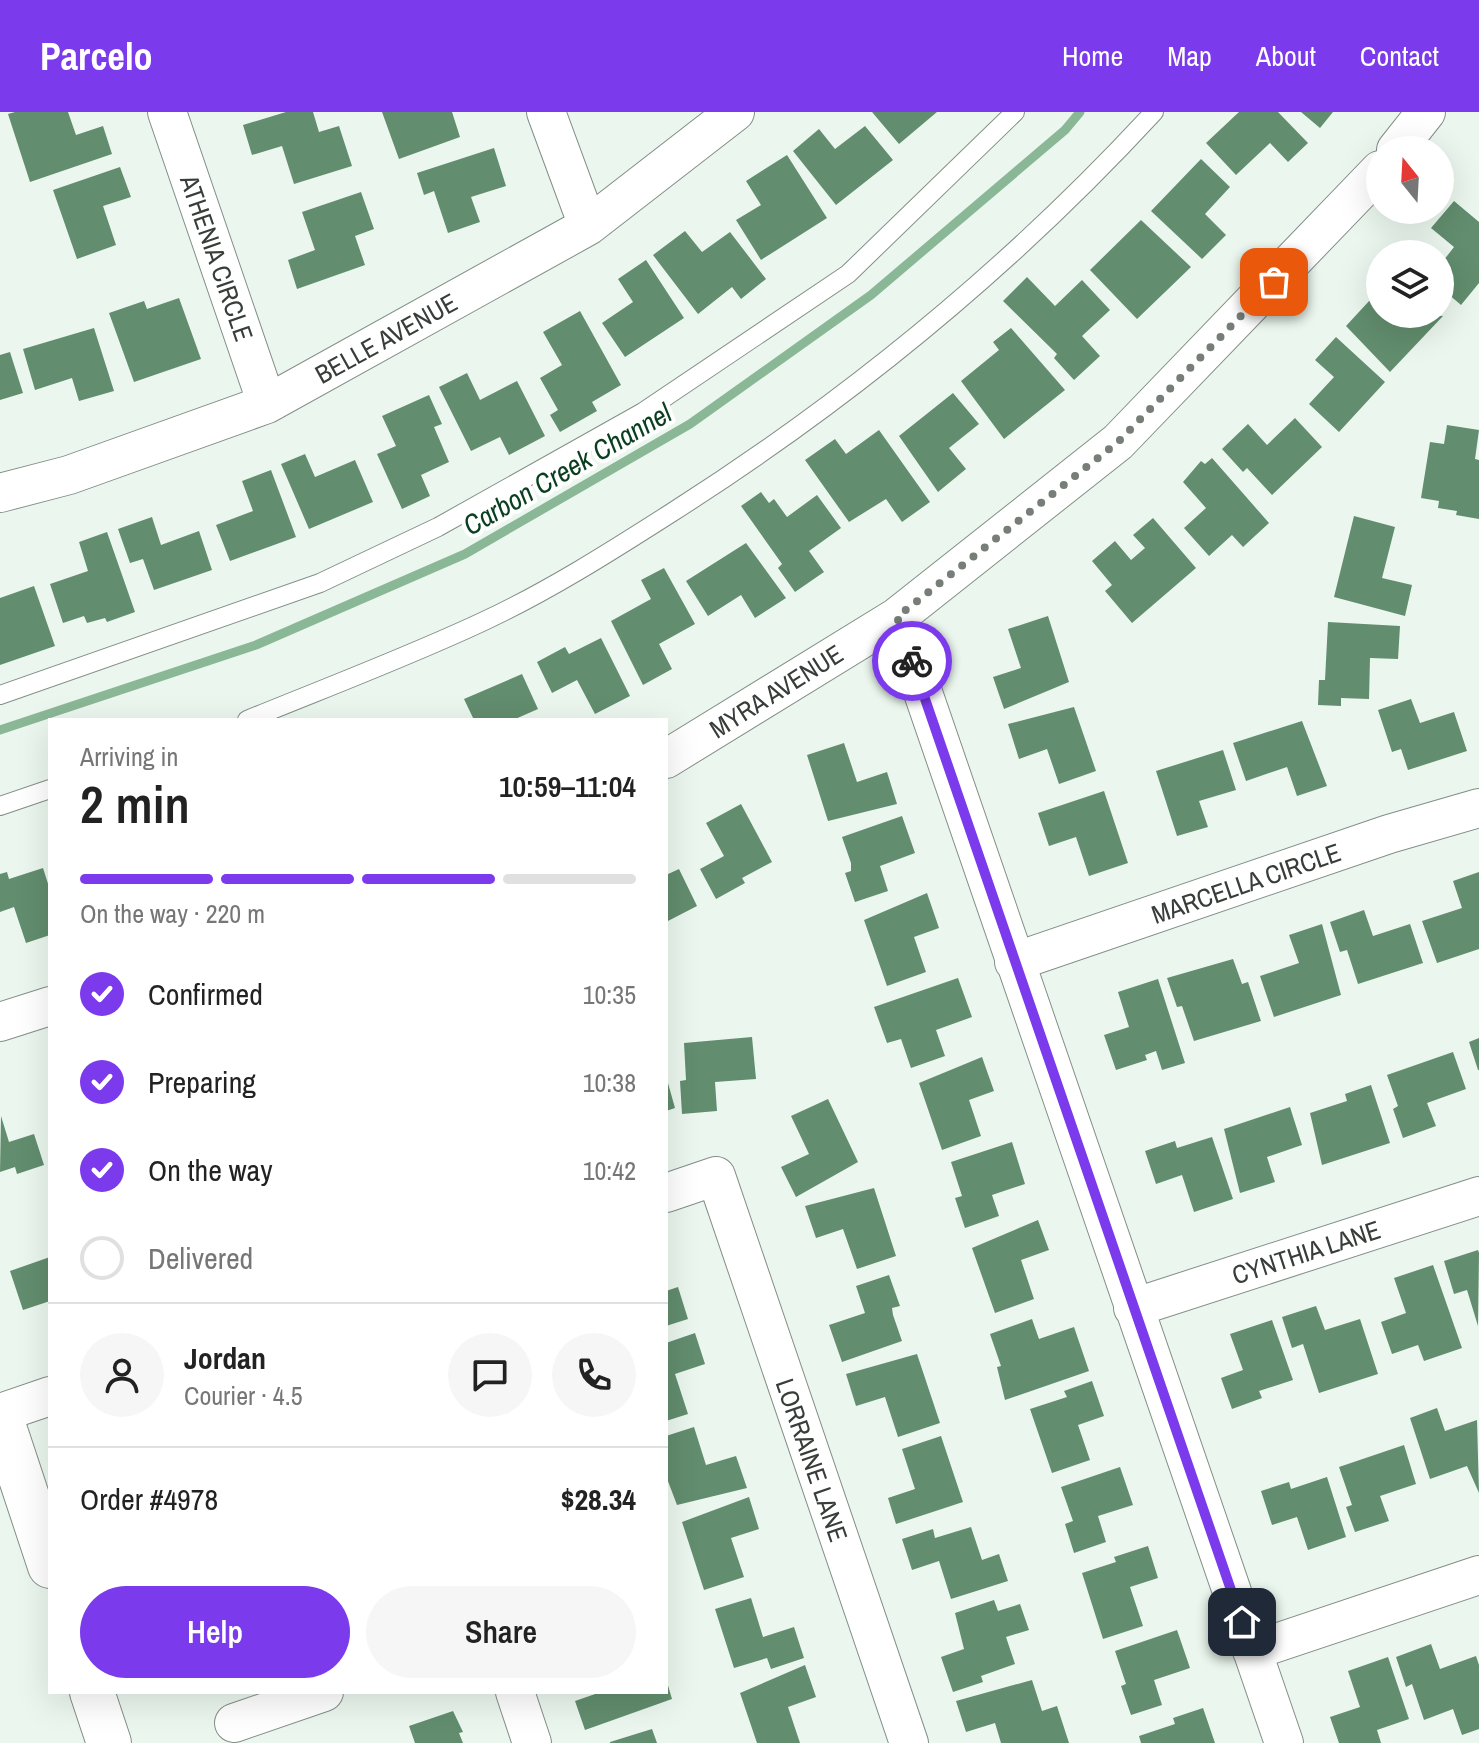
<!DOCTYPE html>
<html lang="en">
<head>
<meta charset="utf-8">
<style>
	:root { --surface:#fff; --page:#f6f6f6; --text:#222; --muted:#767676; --line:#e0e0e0; --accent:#7c3aed }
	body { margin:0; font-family:"Archivo Narrow",sans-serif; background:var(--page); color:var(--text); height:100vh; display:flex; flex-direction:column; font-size:30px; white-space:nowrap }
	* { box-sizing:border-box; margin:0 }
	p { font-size:26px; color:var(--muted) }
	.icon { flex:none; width:44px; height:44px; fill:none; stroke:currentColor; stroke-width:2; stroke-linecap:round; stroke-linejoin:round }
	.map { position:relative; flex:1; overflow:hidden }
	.details { position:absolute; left:48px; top:606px; width:620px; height:976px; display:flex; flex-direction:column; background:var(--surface); border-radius:0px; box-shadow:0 8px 32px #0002 }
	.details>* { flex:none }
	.needle { width:52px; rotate:342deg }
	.tools { position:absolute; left:1366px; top:24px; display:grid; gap:16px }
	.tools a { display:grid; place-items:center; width:88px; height:88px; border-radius:50%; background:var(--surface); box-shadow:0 8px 32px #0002; font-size:40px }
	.pin { position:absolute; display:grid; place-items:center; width:68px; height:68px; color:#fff; margin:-34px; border-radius:16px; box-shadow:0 4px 12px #0006 }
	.courier { position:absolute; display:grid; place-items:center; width:80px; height:80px; margin:-40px; border:6px solid #7c3aed; border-radius:50%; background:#fff; color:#222; box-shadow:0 2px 10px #0007 }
	.summary em { font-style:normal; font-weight:600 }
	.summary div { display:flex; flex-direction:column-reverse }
	.summary { display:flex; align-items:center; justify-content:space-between; height:136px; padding:0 32px }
	h1 { font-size:52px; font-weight:600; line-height:60px }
	.bar { display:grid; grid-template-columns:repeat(4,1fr); gap:12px 8px; align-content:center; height:96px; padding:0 32px }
	.bar i { height:10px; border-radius:6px; background:var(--line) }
	.bar .active { background:var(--accent) }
	.bar p { grid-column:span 4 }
	.line { display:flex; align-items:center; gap:20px; padding:0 32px; border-top:2px solid var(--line) }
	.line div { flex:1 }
	.round { display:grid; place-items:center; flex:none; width:84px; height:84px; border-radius:42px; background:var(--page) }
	ol { padding:0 32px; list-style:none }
	li { display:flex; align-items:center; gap:24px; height:88px }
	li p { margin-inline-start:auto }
	li .icon { padding:8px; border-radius:50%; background:var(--accent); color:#fff; stroke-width:4 }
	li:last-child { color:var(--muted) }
	li i { width:44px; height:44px; border:4px solid var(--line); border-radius:50% }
	.button { display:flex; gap:16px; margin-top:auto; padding:16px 32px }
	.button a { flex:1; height:92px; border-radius:48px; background:var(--accent); color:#fff; font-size:32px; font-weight:600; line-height:92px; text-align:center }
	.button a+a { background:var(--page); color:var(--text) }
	header { display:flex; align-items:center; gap:48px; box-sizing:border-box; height:112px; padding:0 40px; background:var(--accent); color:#fff }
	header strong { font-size:38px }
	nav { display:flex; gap:44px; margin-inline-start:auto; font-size:28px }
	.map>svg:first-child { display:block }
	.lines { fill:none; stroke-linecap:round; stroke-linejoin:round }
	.stream { stroke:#8ab796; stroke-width:9 }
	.building { fill:#628d6e }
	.lane-casing { stroke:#838f86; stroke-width:20 }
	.street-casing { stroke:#838f86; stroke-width:40 }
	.secondary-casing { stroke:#838f86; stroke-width:46 }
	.lane { stroke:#fff; stroke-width:18 }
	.street { stroke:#fff; stroke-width:38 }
	.secondary { stroke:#fff; stroke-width:44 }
	.done { stroke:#777e78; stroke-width:8; stroke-dasharray:0 14.4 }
	.route { stroke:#7c3aed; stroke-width:10 }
	.labels { text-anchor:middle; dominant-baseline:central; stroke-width:8; stroke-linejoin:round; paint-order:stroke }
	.street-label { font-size:26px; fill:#383d39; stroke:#fff }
	.water-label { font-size:28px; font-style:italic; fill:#093f1f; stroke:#fff }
</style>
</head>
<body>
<header>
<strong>Parcelo</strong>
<nav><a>Home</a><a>Map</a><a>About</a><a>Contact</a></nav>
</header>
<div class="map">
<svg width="1479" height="1631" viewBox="0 0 1479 1631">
	<rect width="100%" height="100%" fill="#ebf7ee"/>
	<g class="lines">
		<path class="stream" d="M0,618L256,533L465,442L690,312L871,183L1065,18L1080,0"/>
	</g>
	<path class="building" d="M15,0H68L76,23L103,14L112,42L30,70L8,2Z
		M286,0H313L319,20L339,14L352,54L294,72L282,34L252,43L243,13Z
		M382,0H452L460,25L399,47Z
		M872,0H937L899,32Z
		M1239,0H1278L1308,31L1288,50L1270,31L1236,63L1206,31Z
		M1301,0H1333L1320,16Z
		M865,14L893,48L836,93L793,39L819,17L835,37Z
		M494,36L506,74L471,85L480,110L448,121L434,79L424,83L417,61Z
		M787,43L827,106L761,148L736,108L761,93L746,69Z
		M1201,47L1230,75L1205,102L1226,123L1202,147L1151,99Z
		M120,55L131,85L103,94L116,133L77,147L53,78Z
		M361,80L374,117L355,124L365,153L297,177L288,148L315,138L302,100Z
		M1454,89L1479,110V171L1461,193L1440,175V153L1454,135L1431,116Z
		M1141,108L1191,155L1137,207L1090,158Z
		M685,119L702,140L730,120L766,167L741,187L732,175L698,202L653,143Z
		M646,148L684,206L625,245L602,211L633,190L618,167Z
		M1027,165L1055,194L1082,168L1110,198L1082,224L1100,244L1074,268L1054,246L1057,242L1003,189Z
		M179,186L201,247L134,270L109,201L144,189L147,197Z
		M1370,188L1380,197V202L1389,205L1392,202L1443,204L1390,260L1346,214Z
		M580,199L621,273L592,290L597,299L560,320L550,303L558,298L540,266L562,253L543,220Z
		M94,216L114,279L79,289L72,266L35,278L23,237Z
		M1011,216L1065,278L1004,327L961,269L999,238L993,230Z
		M1336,225L1385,270L1339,320L1309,292L1334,265L1315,248Z
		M10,240L23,281L0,288V243Z
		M467,261L480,288L517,269L545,324L509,343L500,325L471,339L439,275Z
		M953,281L979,312L949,336L966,357L938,380L899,324Z
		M429,283L442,312L434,315L449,350L421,363L430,384L402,397L377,342L396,334L382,304Z
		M1295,306L1322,335L1272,383L1247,356L1243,360L1222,337L1248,312L1267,333Z
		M1447,313L1479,318L1475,347L1479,348V407L1456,403L1457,399L1438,396L1439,389L1421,386L1430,330L1444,332Z
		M879,318L930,390L902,410L886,387L849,410L805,348L835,327L846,342Z
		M305,342L315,365L355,348L373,390L309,417L281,352Z
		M1212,346L1269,411L1243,435L1232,423L1209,444L1184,416L1206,396L1183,370L1201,349L1205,352Z
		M271,358L296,425L230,449L216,413L253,399L242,369Z
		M761,380L769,391L774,387L787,405L817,383L841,416L809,439L824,460L795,480L778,456L782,452L741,394Z
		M1354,404L1395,415L1382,466L1412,473L1405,504L1334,485Z
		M152,405L161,433L199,419L212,458L154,478L143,447L130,451L118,417Z
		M1153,406L1196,456L1132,511L1105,479L1112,473L1092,449L1115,429L1131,448L1145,436L1133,423Z
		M107,420L135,500L107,510L105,506L87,511L84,504L63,511L50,472L88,459L79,430Z
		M746,431L786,486L755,506L741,483L708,504L686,469Z
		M664,456L695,512L659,532L672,557L643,573L611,509L651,487L641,468Z
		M34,474L55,534L0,553V486Z
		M1048,504L1069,570L1004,597L993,565L1021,556L1008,517Z
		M1328,510L1400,514L1398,547L1370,546L1369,587L1341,586V594L1318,593L1319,568H1325Z
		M601,526L630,584L595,602L577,568L552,581L537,550L565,535L569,542Z
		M522,562L538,597L513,608H474L464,587Z
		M1411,587L1420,611L1454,600L1467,639L1408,658L1401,637L1392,640L1378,598Z
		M1074,595L1096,659L1059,672L1047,637L1019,647L1008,612Z
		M1302,609L1327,674L1297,684L1287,655L1246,669L1233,631Z
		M844,631L857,670L887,660L897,692L828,709L807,643Z
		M1223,638L1236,678L1199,689L1208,715L1177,724L1156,659Z
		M1104,679L1128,751L1089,764L1076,725L1049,734L1038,701Z
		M741,692L772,750L742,766L745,771L716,787L700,757L724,744L706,711Z
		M902,704L915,741L880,754L888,779L855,790L845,761L851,759V751L842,725Z
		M43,756L50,778V823L26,831L14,795L0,800V762L7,760L9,767Z
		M679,757L697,794L666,810V763Z
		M1479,760V837L1437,851L1422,809L1462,796L1453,769Z
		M927,781L939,816L914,825L926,860L887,874L864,808Z
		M1364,798L1373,824L1410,812L1423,851L1358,872L1347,838L1340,840L1330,810Z
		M1322,812L1341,883L1274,905L1260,864L1299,851L1289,823Z
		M1233,847L1242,872L1248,870L1261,909L1194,929L1182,894L1177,895L1167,866Z
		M958,866L972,905L936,918L945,944L911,956L901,927L887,931L874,895Z
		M1158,867L1185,951L1162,958L1156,939L1145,943L1147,948L1116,958L1104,923L1129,915L1118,880Z
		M752,925L756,967L715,970L717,999L682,1002L680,969L686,968L684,931Z
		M1479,926V958H1478L1469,930Z
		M1453,940L1466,977L1427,991L1436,1014L1403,1026L1393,997L1398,994L1387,963Z
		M982,945L994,979L969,988L981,1024L942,1038L919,971Z
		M666,964L675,996L666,999Z
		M1371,973L1390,1031L1322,1053L1310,1001L1347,989L1345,982Z
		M828,987L858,1050L796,1085L781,1055L809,1042L791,1004Z
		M1290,995L1302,1033L1267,1045L1275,1070L1240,1081L1224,1017Z
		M1,1004L9,1030L34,1022L44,1053L17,1062L15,1055L0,1060Z
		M1212,1025L1233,1087L1194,1100L1182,1063L1156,1072L1145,1039L1175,1029L1177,1036Z
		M1012,1030L1025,1072L992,1083L999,1104L965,1116L955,1086L962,1084L951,1050Z
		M874,1076L896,1144L857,1157L843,1117L816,1126L805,1094Z
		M1038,1108L1049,1138L1021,1148L1034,1187L995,1201L972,1136Z
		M1478,1138L1479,1141L1478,1214L1467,1178L1454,1182L1444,1149Z
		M50,1145V1189L23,1198L10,1159Z
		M1433,1153L1462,1236L1424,1249L1418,1233L1392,1242L1381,1210L1406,1201L1394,1166Z
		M889,1163L900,1194L892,1196L893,1203L902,1229L842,1250L829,1213L865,1201L856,1174Z
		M678,1175L688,1207L666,1214V1179Z
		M1316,1194L1325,1218L1360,1207L1378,1262L1319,1281L1303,1232L1292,1236L1282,1205Z
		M1032,1207L1039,1227L1074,1215L1089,1259L1005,1288L997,1255L1001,1254L990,1222Z
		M1272,1208L1293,1268L1259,1279L1262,1286L1232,1297L1221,1266L1243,1258L1230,1222Z
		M695,1221L705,1252L675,1262L688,1302L666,1309V1231Z
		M917,1242L940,1311L898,1325L885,1285L856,1294L846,1262Z
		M1092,1269L1104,1304L1078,1313L1090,1348L1052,1361L1030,1297L1067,1285L1064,1279Z
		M1437,1296L1445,1319L1477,1308L1479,1381L1467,1354L1430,1367L1410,1306Z
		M694,1315L706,1353L736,1344L747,1376L677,1393L666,1364V1324Z
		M941,1324L963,1390L896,1412L888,1386L915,1377L902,1337Z
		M1404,1333L1416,1372L1380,1384L1389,1409L1355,1420L1346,1395L1352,1393L1339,1355Z
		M1120,1355L1133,1393L1098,1404L1106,1430L1074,1441L1065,1412L1073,1409L1061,1375Z
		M1327,1365L1346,1425L1308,1438L1297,1405L1272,1413L1261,1379L1289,1370L1291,1377Z
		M749,1385L759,1417L731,1426L744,1465L704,1478L682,1410Z
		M971,1415L982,1448L999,1442L1008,1469L951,1487L939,1449L912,1458L902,1427L933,1417L935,1426Z
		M1148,1434L1158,1466L1130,1475L1143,1514L1103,1527L1082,1461L1116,1450L1114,1445Z
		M751,1486L763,1525L794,1515L804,1546L771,1557L767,1546L734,1556L715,1497Z
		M994,1488L998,1499L1020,1492L1029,1518L1006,1525L1015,1552L981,1564L983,1570L953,1580L941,1545L964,1537L955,1501Z
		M1177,1518L1190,1556L1154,1568L1162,1593L1131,1603L1121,1574L1126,1572L1115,1539Z
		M1431,1532L1440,1557L1476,1544L1479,1553V1617L1462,1623L1453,1597L1424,1608L1412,1572L1406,1575L1396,1545Z
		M1388,1545L1409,1607L1377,1618L1381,1631H1339L1330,1605L1360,1595L1348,1559Z
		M805,1553L816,1585L788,1595L800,1631H757L740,1581Z
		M1032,1568L1042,1599L1057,1594L1069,1631H1001L995,1611L966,1620L956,1589Z
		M667,1570L672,1587L585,1618L575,1589L601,1580H666Z
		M1203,1596L1215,1631H1141L1139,1624L1175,1612L1173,1606Z
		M453,1599L463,1620L459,1621L463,1631H415L409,1614Z
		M652,1617L657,1631H610V1630Z"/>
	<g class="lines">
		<defs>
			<path id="lane" d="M0,583L320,471L438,415L643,300L848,162L1015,0
				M247,608C325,576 405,546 482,510C547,480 610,440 671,401C847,289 1012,154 1154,0
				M0,694L50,677"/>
			<path id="street" d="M167,0L267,292
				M546,0L588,114
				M1396,38L1426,0
				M0,381L69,363L267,292L588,114L735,0
				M897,505L1284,1631
				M666,647L897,505L1118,330L1380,58
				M1014,850L1389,722L1479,696
				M0,910L50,894
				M666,1081L716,1064L909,1631
				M1133,1196L1479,1084
				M0,1301L50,1284
				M1252,1539L1479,1463
				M515,1580L532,1631
				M234,1611L324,1580"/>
			<path id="secondary" d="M0,1303L50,1454
				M92,1580L109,1631"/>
		</defs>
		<use href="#lane" class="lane-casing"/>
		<use href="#street" class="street-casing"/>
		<use href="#secondary" class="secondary-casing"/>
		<use href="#lane" class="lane"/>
		<use href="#street" class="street"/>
		<use href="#secondary" class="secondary"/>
	</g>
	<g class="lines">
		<path class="done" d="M912,549L897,505L1118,330L1274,170"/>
		<path class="route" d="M912,549L1242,1510"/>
	</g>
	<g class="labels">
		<g class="street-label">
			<text transform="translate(217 146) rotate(71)">ATHENIA CIRCLE</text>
			<text transform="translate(386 226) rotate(-29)">BELLE AVENUE</text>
			<text transform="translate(776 579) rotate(-32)">MYRA AVENUE</text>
			<text transform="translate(1246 771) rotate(-19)">MARCELLA CIRCLE</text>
			<text transform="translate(1306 1140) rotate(-18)">CYNTHIA LANE</text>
			<text transform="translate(812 1348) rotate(71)">LORRAINE LANE</text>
		</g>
		<g class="water-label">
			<text transform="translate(567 357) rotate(-30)">Carbon Creek Channel</text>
		</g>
	</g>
</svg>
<div class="tools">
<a><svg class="needle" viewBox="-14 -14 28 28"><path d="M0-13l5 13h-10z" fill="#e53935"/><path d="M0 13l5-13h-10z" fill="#767676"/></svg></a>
<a><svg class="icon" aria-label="layers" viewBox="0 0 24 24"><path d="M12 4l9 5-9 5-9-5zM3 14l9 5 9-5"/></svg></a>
</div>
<div class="pin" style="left:1274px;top:170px;background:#ea580c"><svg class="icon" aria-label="bag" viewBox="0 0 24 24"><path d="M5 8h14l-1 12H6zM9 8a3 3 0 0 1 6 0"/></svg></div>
<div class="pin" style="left:1242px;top:1510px;background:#1f2937"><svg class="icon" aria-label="home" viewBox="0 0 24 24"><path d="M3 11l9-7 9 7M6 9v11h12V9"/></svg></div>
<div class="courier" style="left:912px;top:549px"><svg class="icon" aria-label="bike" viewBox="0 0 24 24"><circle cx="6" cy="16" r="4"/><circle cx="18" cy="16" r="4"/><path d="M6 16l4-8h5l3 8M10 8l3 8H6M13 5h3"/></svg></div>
<section class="details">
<div class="summary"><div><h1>2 min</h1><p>Arriving in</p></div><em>10:59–11:04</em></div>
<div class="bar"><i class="active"></i><i class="active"></i><i class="active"></i><i></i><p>On the way · 220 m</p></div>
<ol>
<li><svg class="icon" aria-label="check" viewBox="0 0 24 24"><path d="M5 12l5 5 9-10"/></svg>Confirmed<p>10:35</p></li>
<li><svg class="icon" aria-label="check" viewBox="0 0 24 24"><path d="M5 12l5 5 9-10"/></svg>Preparing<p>10:38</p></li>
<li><svg class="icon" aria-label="check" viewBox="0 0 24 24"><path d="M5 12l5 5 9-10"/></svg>On the way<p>10:42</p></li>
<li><i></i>Delivered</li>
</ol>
<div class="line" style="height:144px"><a class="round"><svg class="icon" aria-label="person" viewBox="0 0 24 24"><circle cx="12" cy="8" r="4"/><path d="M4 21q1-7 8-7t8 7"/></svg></a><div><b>Jordan</b><p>Courier · 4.5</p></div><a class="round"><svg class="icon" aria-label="chat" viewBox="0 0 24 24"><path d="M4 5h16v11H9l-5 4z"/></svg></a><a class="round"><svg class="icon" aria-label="phone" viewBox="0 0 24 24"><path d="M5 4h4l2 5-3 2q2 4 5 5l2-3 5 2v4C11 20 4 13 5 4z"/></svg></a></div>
<div class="line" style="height:104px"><div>Order #4978</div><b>$28.34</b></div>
<div class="button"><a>Help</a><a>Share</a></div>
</section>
</div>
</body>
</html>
